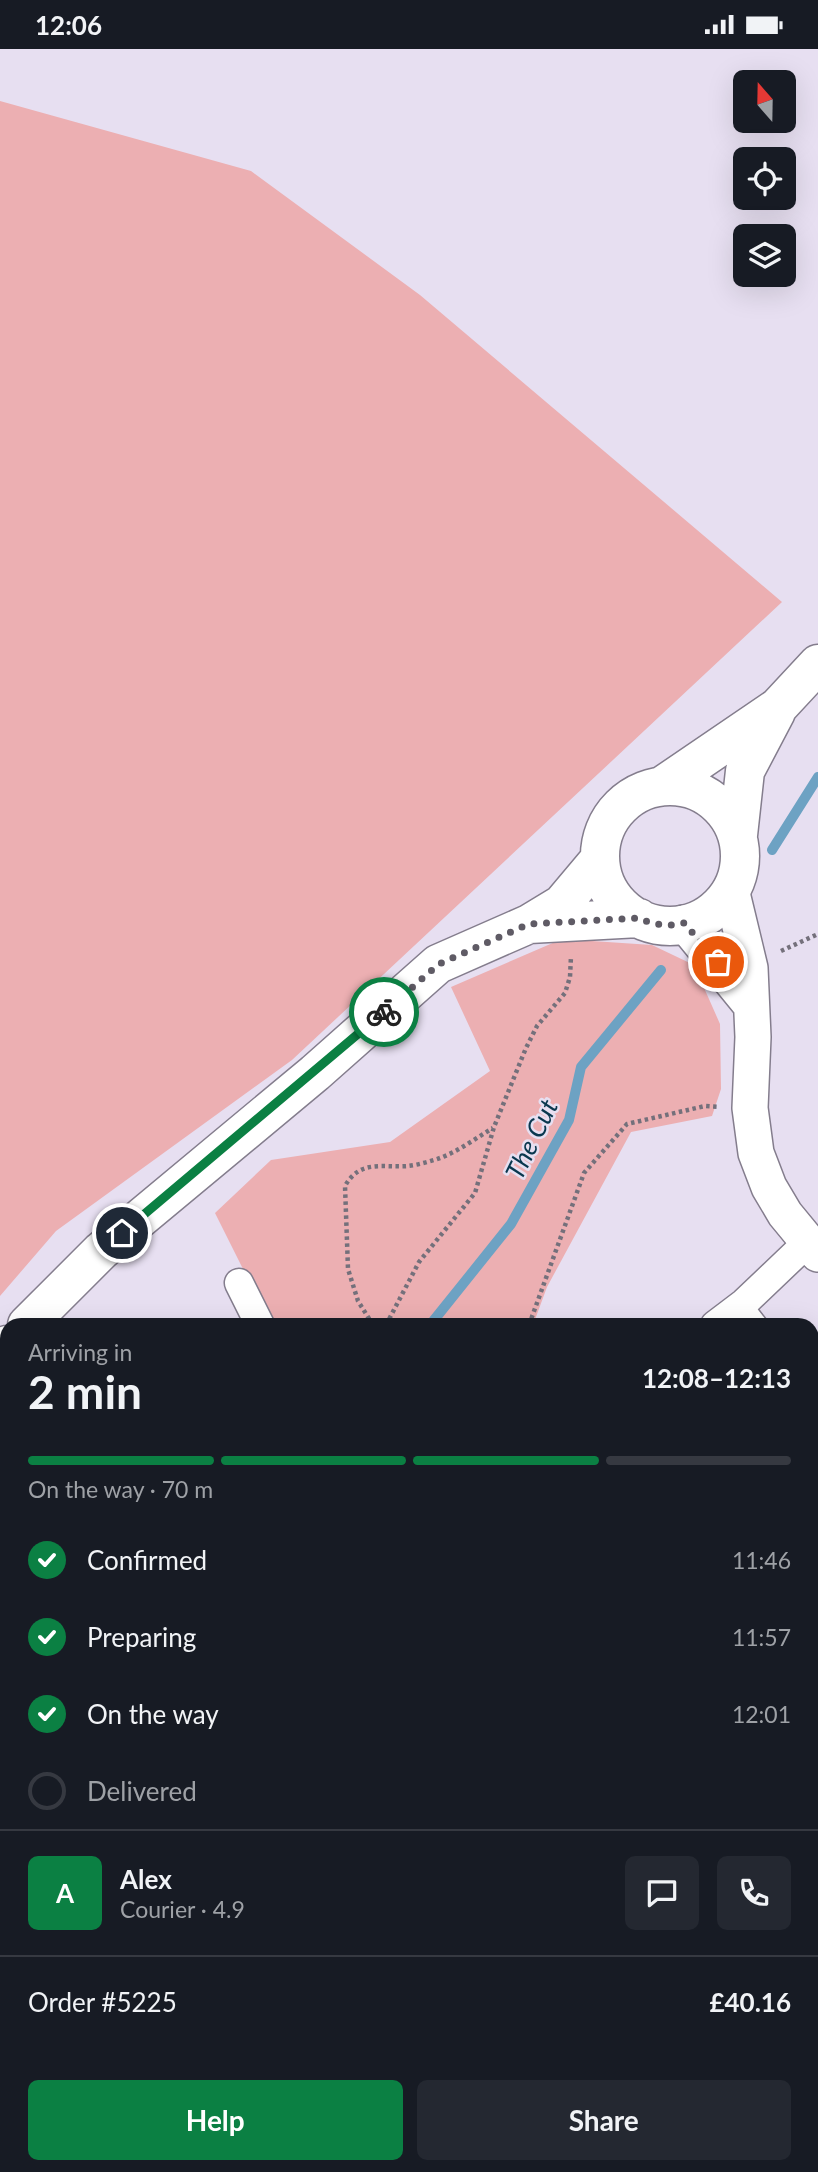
<!DOCTYPE html>
<html lang="en">
<head>
<meta charset="utf-8">
<style>
	:root { --surface:#171b24; --page:#242831; --text:#f1f3f6; --muted:#9ea1a6; --line:#363941; --accent:#0b8043 }
	body { margin:0; font-family:Lato,sans-serif; background:var(--page); color:var(--text); height:100vh; display:flex; flex-direction:column; font-size:26px; white-space:nowrap }
	* { box-sizing:border-box; margin:0 }
	p { font-size:23px; color:var(--muted) }
	.icon { flex:none; width:38px; height:38px; fill:none; stroke:currentColor; stroke-width:2; stroke-linecap:round; stroke-linejoin:round }
	.map { position:relative; flex:1; overflow:hidden }
	.drawer { position:absolute; left:0px; top:1269px; width:819px; height:856px; display:flex; flex-direction:column; background:var(--surface); border-radius:21px 21px 0 0; box-shadow:0 7px 28px #0002 }
	.drawer>* { flex:none }
	.needle { width:46px; rotate:340deg }
	.tools { position:absolute; left:733px; top:21px; display:grid; gap:14px }
	.tools a { display:grid; place-items:center; width:63px; height:63px; border-radius:10px; background:var(--surface); box-shadow:0 7px 28px #0002; font-size:35px }
	.pin { position:absolute; display:grid; place-items:center; width:60px; height:60px; color:#fff; margin:-30px; border:4px solid #fff; border-radius:50%; box-shadow:0 2px 7px #0007 }
	.courier { position:absolute; display:grid; place-items:center; width:70px; height:70px; margin:-35px; border:5px solid #0b8043; border-radius:50%; background:#fff; color:#222; box-shadow:0 2px 9px #0007 }
	.headline em { font-style:normal; font-weight:700 }
	.headline div { display:flex; flex-direction:column-reverse }
	.headline { display:flex; align-items:center; justify-content:space-between; height:119px; padding:0 28px }
	h1 { font-size:46px; font-weight:700; line-height:52px }
	.bar { display:grid; grid-template-columns:repeat(4,1fr); gap:10px 7px; align-content:center; height:84px; padding:0 28px }
	.bar i { height:9px; border-radius:5px; background:var(--line) }
	.bar .selected { background:var(--accent) }
	.bar p { grid-column:span 4 }
	.line { display:flex; align-items:center; gap:18px; padding:0 28px; border-top:2px solid var(--line) }
	.line div { flex:1 }
	.round { display:grid; place-items:center; flex:none; width:74px; height:74px; border-radius:10px; background:var(--page) }
	ol { padding:0 28px; list-style:none }
	li { display:flex; align-items:center; gap:21px; height:77px }
	li p { margin-inline-start:auto }
	li .icon { padding:7px; border-radius:50%; background:var(--accent); color:#fff; stroke-width:4 }
	li:last-child { color:var(--muted) }
	li i { width:38px; height:38px; border:4px solid var(--line); border-radius:50% }
	.cta { display:flex; gap:14px; margin-top:auto; padding:14px 28px }
	.cta a { flex:1; height:80px; border-radius:10px; background:var(--accent); color:#fff; font-size:28px; font-weight:700; line-height:80px; text-align:center }
	.cta a+a { background:var(--page); color:var(--text) }
	.status { display:flex; justify-content:space-between; align-items:center; height:49px; padding:0 35px; background:var(--surface); direction:ltr }
	.status svg { height:19px; fill:currentColor }
	.map>svg:first-child { display:block }
	.green { fill:#ecafb2 }
	.lines { fill:none; stroke-linecap:round; stroke-linejoin:round }
	.stream { stroke:#6da2c3; stroke-width:10 }
	.service-casing { stroke:#847d8d; stroke-width:17 }
	.minor-casing { stroke:#847d8d; stroke-width:31 }
	.tertiary-casing { stroke:#847d8d; stroke-width:38 }
	.secondary-casing { stroke:#847d8d; stroke-width:41 }
	.path { stroke:#74707b; stroke-width:4.5; stroke-dasharray:3.5 3.5; stroke-linecap:butt }
	.service { stroke:#fff; stroke-width:14 }
	.minor { stroke:#fff; stroke-width:28 }
	.tertiary { stroke:#fff; stroke-width:35 }
	.secondary { stroke:#fff; stroke-width:38 }
	.done { stroke:#5f5b65; stroke-width:7; stroke-dasharray:0 12.6 }
	.route { stroke:#0b8043; stroke-width:9 }
	.labels { text-anchor:middle; dominant-baseline:central; stroke-width:5; stroke-linejoin:round; paint-order:stroke }
	.water-label { font-size:26px; font-style:italic; fill:#09374e; stroke:#e7dff1 }
</style>
</head>
<body>
<div class="status"><b>12:06</b><svg viewBox="0 0 49 12"><path d="M0 12V9h3v3zM5 12V6h3v6zM10 12V3h3v9zM15 12V0h3v12zM26 1h20v11H26zM47 4h2v5h-2z"/></svg></div>
<div class="map">
<svg width="818" height="2123" viewBox="0 0 818 2123">
	<rect width="100%" height="100%" fill="#e7dff1"/>
	<path class="green" d="M0,52L251,122L420,246L782,553L292,1011L56,1182L0,1247Z
		M562,890L652,896L694,916L720,975L721,1040L712,1067L631,1083L547,1238L533,1276H271L215,1164L271,1111L390,1093L490,1022L451,938Z
		M818,2038V2123H646L655,2118H812V2040Z"/>
	<g class="lines">
		<path class="stream" d="M772,801L818,728
			M430,1276L511,1175L569,1071L581,1018L661,921
			M719,2118L721,2123"/>
		<defs>
			<path id="service" d="M744,1254L761,1276
				M812,1339L818,1346
				M5,1912H7
				M0,2077H7"/>
			<path id="minor" d="M239,1234L260,1276
				M715,1276L744,1254L808,1193
				M812,1607L818,1602
				M812,1987L818,1984
				M467,2118L469,2123
				M610,2123L618,2118"/>
			<path id="tertiary" d="M731,840L750,919L753,988L750,1059L756,1104L769,1138L785,1165L818,1205
				M684,874L750,955"/>
			<path id="secondary" d="M662,737L778,658L818,615
				M600 807a70 70 0 1 1 140 0a70 70 0 1 1-140 0Z
				M738,786L745,722L776,663
				M529,875L639,869
				M27,1276L101,1202L315,1024L438,915L529,875L562,855L599,811
				M0,1303L7,1296"/>
		</defs>
		<use href="#service" class="service-casing"/>
		<use href="#minor" class="minor-casing"/>
		<use href="#tertiary" class="tertiary-casing"/>
		<use href="#secondary" class="secondary-casing"/>
		<path class="path" d="M781,902L818,885
			M373,1276L358,1252L348,1220L345,1137C360,1110 383,1119 408,1117C418,1116 431,1112 440,1109C459,1102 476,1089 493,1079
			M386,1276L419,1213L475,1144L494,1078L526,999L537,977L565,944L570,928L571,907
			M529,1276L584,1124L627,1075L705,1057L720,1058
			M652,2118L656,2123
			M790,2118L792,2123"/>
		<use href="#service" class="service"/>
		<use href="#minor" class="minor"/>
		<use href="#tertiary" class="tertiary"/>
		<use href="#secondary" class="secondary"/>
	</g>
	<g class="lines">
		<path class="done" d="M384,963L439,915L529,875L639,869C653,876 669,878 684,874L718,913"/>
		<path class="route" d="M122,1184L384,963"/>
	</g>
	<g class="labels">
		<g class="water-label">
			<text transform="translate(531 1090) rotate(-64)">The Cut</text>
		</g>
	</g>
</svg>
<div class="tools">
<a><svg class="needle" viewBox="-14 -14 28 28"><path d="M0-13l5 13h-10z" fill="#e53935"/><path d="M0 13l5-13h-10z" fill="#9ea1a6"/></svg></a>
<a><svg class="icon" aria-label="locate" viewBox="0 0 24 24"><circle cx="12" cy="12" r="6"/><path d="M12 2v4M12 18v4M2 12h4M18 12h4"/></svg></a>
<a><svg class="icon" aria-label="layers" viewBox="0 0 24 24"><path d="M12 4l9 5-9 5-9-5zM3 14l9 5 9-5"/></svg></a>
</div>
<div class="pin" style="left:718px;top:913px;background:#ea580c"><svg class="icon" aria-label="bag" viewBox="0 0 24 24"><path d="M5 8h14l-1 12H6zM9 8a3 3 0 0 1 6 0"/></svg></div>
<div class="pin" style="left:122px;top:1184px;background:#1f2937"><svg class="icon" aria-label="home" viewBox="0 0 24 24"><path d="M3 11l9-7 9 7M6 9v11h12V9"/></svg></div>
<div class="courier" style="left:384px;top:963px"><svg class="icon" aria-label="bike" viewBox="0 0 24 24"><circle cx="6" cy="16" r="4"/><circle cx="18" cy="16" r="4"/><path d="M6 16l4-8h5l3 8M10 8l3 8H6M13 5h3"/></svg></div>
<section class="drawer">
<div class="headline"><div><h1>2 min</h1><p>Arriving in</p></div><em>12:08–12:13</em></div>
<div class="bar"><i class="selected"></i><i class="selected"></i><i class="selected"></i><i></i><p>On the way · 70 m</p></div>
<ol>
<li><svg class="icon" aria-label="check" viewBox="0 0 24 24"><path d="M5 12l5 5 9-10"/></svg>Confirmed<p>11:46</p></li>
<li><svg class="icon" aria-label="check" viewBox="0 0 24 24"><path d="M5 12l5 5 9-10"/></svg>Preparing<p>11:57</p></li>
<li><svg class="icon" aria-label="check" viewBox="0 0 24 24"><path d="M5 12l5 5 9-10"/></svg>On the way<p>12:01</p></li>
<li><i></i>Delivered</li>
</ol>
<div class="line" style="height:126px"><b class="round" style="background:var(--accent);color:#fff">A</b><div><b>Alex</b><p>Courier · 4.9</p></div><a class="round"><svg class="icon" aria-label="chat" viewBox="0 0 24 24"><path d="M4 5h16v11H9l-5 4z"/></svg></a><a class="round"><svg class="icon" aria-label="phone" viewBox="0 0 24 24"><path d="M5 4h4l2 5-3 2q2 4 5 5l2-3 5 2v4C11 20 4 13 5 4z"/></svg></a></div>
<div class="line" style="height:91px"><div>Order #5225</div><b>£40.16</b></div>
<div class="cta"><a>Help</a><a>Share</a></div>
</section>
</div>
</body>
</html>
